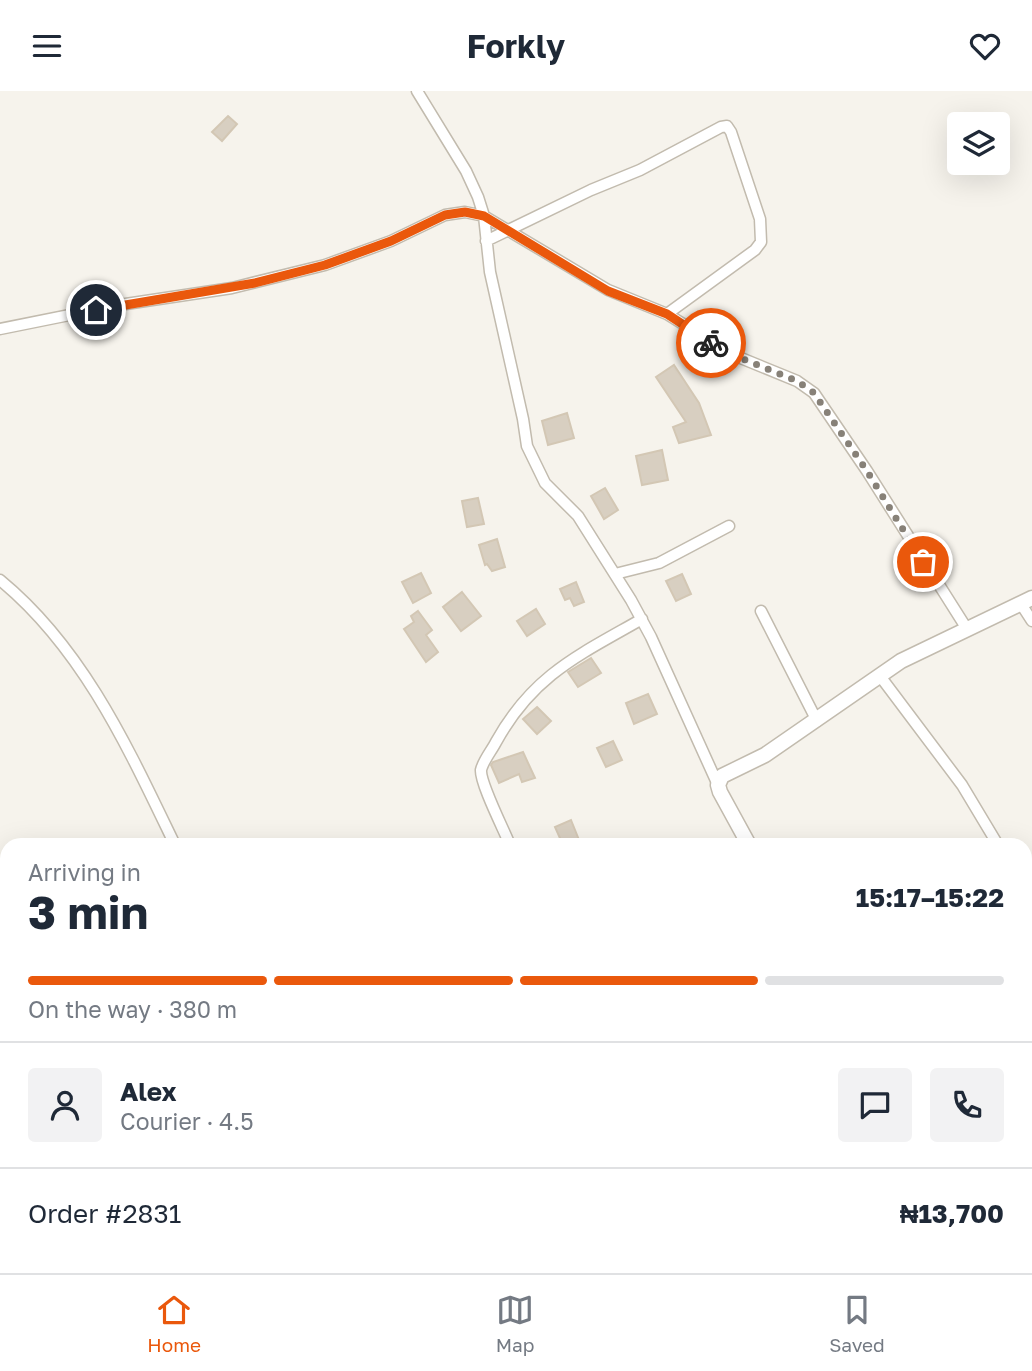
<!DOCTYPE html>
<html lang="en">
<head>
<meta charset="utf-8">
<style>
	:root { --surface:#fff; --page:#f2f2f3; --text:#1f2937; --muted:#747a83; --line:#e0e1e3; --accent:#ea580c }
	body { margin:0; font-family:"Golos Text",sans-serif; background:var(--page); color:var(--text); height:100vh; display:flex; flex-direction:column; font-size:26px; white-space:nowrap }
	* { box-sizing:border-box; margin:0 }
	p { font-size:23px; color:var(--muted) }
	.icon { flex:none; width:38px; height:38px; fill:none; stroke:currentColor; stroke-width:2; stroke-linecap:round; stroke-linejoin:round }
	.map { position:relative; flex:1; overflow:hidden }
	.panel { position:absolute; left:0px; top:747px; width:1032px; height:436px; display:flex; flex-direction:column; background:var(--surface); border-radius:21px 21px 0 0; box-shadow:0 7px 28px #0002 }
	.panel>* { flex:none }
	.fabs { position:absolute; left:947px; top:21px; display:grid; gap:14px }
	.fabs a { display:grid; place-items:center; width:63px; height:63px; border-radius:7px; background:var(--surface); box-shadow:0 7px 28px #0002; font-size:35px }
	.pin { position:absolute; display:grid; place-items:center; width:60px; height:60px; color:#fff; margin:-30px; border:4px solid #fff; border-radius:50%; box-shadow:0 2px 7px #0007 }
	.courier { position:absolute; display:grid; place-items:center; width:70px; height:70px; margin:-35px; border:5px solid #ea580c; border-radius:50%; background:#fff; color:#222; box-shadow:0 2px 9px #0007 }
	.summary em { font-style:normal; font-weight:700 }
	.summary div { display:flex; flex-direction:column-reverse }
	.summary { display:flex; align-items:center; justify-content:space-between; height:119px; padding:0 28px }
	h1 { font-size:46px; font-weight:700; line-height:52px }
	.bar { display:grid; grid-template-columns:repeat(4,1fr); gap:10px 7px; align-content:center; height:84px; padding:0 28px }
	.bar i { height:9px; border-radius:5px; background:var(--line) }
	.bar .on { background:var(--accent) }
	.bar p { grid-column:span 4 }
	.line { display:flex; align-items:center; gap:18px; padding:0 28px; border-top:2px solid var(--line) }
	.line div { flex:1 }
	.round { display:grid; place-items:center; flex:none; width:74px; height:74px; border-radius:7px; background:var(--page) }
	header { display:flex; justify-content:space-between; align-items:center; height:91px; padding:0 28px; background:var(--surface); font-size:32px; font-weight:700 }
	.tab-bar { display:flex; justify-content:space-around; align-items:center; height:98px; border-top:2px solid var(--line); background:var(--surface); font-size:19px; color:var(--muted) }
	.tab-bar a { display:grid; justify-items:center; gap:4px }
	.tab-bar .on { color:var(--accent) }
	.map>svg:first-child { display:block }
	.building { fill:#d8cfc1; stroke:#d3c7b4; stroke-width:2 }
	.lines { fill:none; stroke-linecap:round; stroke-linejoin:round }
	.minor-casing { stroke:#c2bbae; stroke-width:13 }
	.tertiary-casing { stroke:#c2bbae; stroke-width:17 }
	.secondary-casing { stroke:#d6c79b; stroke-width:18 }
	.minor { stroke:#fff; stroke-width:10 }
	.tertiary { stroke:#fff; stroke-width:14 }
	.secondary { stroke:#fff3cd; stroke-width:16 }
	.done { stroke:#878178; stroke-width:7; stroke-dasharray:0 12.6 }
	.route { stroke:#ea580c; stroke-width:9 }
</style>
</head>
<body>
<header><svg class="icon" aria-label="menu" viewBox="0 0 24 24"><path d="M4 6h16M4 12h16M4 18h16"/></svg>Forkly<svg class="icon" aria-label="heart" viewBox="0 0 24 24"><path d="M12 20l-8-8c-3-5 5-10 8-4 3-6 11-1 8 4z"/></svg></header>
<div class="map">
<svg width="1032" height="1182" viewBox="0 0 1032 1182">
	<rect width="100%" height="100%" fill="#f6f3ec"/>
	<path class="building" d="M228,25L237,33L222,50L212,41Z
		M674,274L699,312L711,344L679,352L673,336L686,331L656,286Z
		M567,322L574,347L548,354L542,330Z
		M662,359L668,389L642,394L636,365Z
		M605,397L618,419L604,428L591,405Z
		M478,407L484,433L467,436L462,410Z
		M497,448L505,476L492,480L487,473L485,474L479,454Z
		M421,482L431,502L413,512L402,491Z
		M682,483L691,503L676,510L666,490Z
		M576,491L584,511L574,515L570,507L565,509L560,498Z
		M462,501L481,525L461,540L443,516Z
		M536,518L545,533L527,545L517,530Z
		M418,520L432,539L426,544L438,561L426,571L404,538L414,531L411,525Z
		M591,567L601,582L578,596L568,581Z
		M648,603L657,623L634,633L626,612Z
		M537,616L551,630L537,643L523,628Z
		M613,650L622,669L606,676L597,657Z
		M523,661L535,687L522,691L519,683L499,692L491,674L493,671Z
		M571,729L581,754H563L555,736Z"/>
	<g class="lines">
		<defs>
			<path id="minor" d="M417,0L466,80L478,106L484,125L490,181L523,328L527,355L545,392L578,425L631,509L651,546L718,694
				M486,150L591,99L640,79L721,36L727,35L731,41L760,128L761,151L755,159L667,223
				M0,238L119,214L232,197L325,174L391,150L445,124L465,121L484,125L608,199L667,223L731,263L797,290L814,302L867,380L967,538
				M615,483L659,472L729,435
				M0,489C84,558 129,659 175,754
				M1021,513L1032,530
				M761,520L817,630
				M880,585L962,694L998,754
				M510,754C504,739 480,692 481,679C483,670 492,659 496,651C533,584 579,564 642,528
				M1026,802L1032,812
				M725,1182V1176
				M1005,1182L1006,1176
				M1017,1182L1025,1176"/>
			<path id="tertiary" d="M749,754L720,701L718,694L722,685L765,664L901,570L1032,507"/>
			<path id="secondary" d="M902,1176L917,1182
				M225,1182L232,1176"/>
		</defs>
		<use href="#minor" class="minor-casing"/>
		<use href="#tertiary" class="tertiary-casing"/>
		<use href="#secondary" class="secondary-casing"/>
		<use href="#minor" class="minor"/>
		<use href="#tertiary" class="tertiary"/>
		<use href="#secondary" class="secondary"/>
	</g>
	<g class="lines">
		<path class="done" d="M711,252L731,263L797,290L814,302L867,380L923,471"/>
		<path class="route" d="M96,219L255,192L325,174L391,150L445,124L465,121L484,125L608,200L667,223L711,252"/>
	</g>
</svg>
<div class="fabs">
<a><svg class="icon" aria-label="layers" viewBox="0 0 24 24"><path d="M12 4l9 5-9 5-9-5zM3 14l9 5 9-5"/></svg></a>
</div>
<div class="pin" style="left:923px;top:471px;background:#ea580c"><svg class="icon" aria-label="bag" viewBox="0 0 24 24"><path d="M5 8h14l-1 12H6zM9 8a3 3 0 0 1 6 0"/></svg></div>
<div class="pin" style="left:96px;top:219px;background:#1f2937"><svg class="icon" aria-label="home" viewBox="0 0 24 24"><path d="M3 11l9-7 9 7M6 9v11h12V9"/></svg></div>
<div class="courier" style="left:711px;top:252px"><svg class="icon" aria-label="bike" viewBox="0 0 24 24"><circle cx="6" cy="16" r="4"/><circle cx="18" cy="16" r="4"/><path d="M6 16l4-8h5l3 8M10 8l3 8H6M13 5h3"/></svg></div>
<section class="panel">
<div class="summary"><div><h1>3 min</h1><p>Arriving in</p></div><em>15:17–15:22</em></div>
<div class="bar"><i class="on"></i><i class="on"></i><i class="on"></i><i></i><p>On the way · 380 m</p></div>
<div class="line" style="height:126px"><a class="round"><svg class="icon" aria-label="person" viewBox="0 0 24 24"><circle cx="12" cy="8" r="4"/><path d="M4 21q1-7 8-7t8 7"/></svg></a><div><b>Alex</b><p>Courier · 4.5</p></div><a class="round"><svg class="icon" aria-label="chat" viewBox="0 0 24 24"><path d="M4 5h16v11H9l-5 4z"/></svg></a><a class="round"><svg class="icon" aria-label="phone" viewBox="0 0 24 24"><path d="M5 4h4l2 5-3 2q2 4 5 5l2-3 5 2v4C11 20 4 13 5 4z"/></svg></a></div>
<div class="line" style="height:91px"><div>Order #2831</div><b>₦13,700</b></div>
</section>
</div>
<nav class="tab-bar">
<a class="on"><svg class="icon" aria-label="home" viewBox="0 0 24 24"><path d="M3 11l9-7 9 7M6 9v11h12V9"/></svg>Home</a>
<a><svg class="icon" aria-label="map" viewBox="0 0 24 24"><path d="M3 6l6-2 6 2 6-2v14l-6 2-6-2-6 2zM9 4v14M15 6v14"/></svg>Map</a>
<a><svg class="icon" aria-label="saved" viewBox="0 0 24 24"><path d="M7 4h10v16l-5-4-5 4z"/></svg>Saved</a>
</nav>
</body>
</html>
